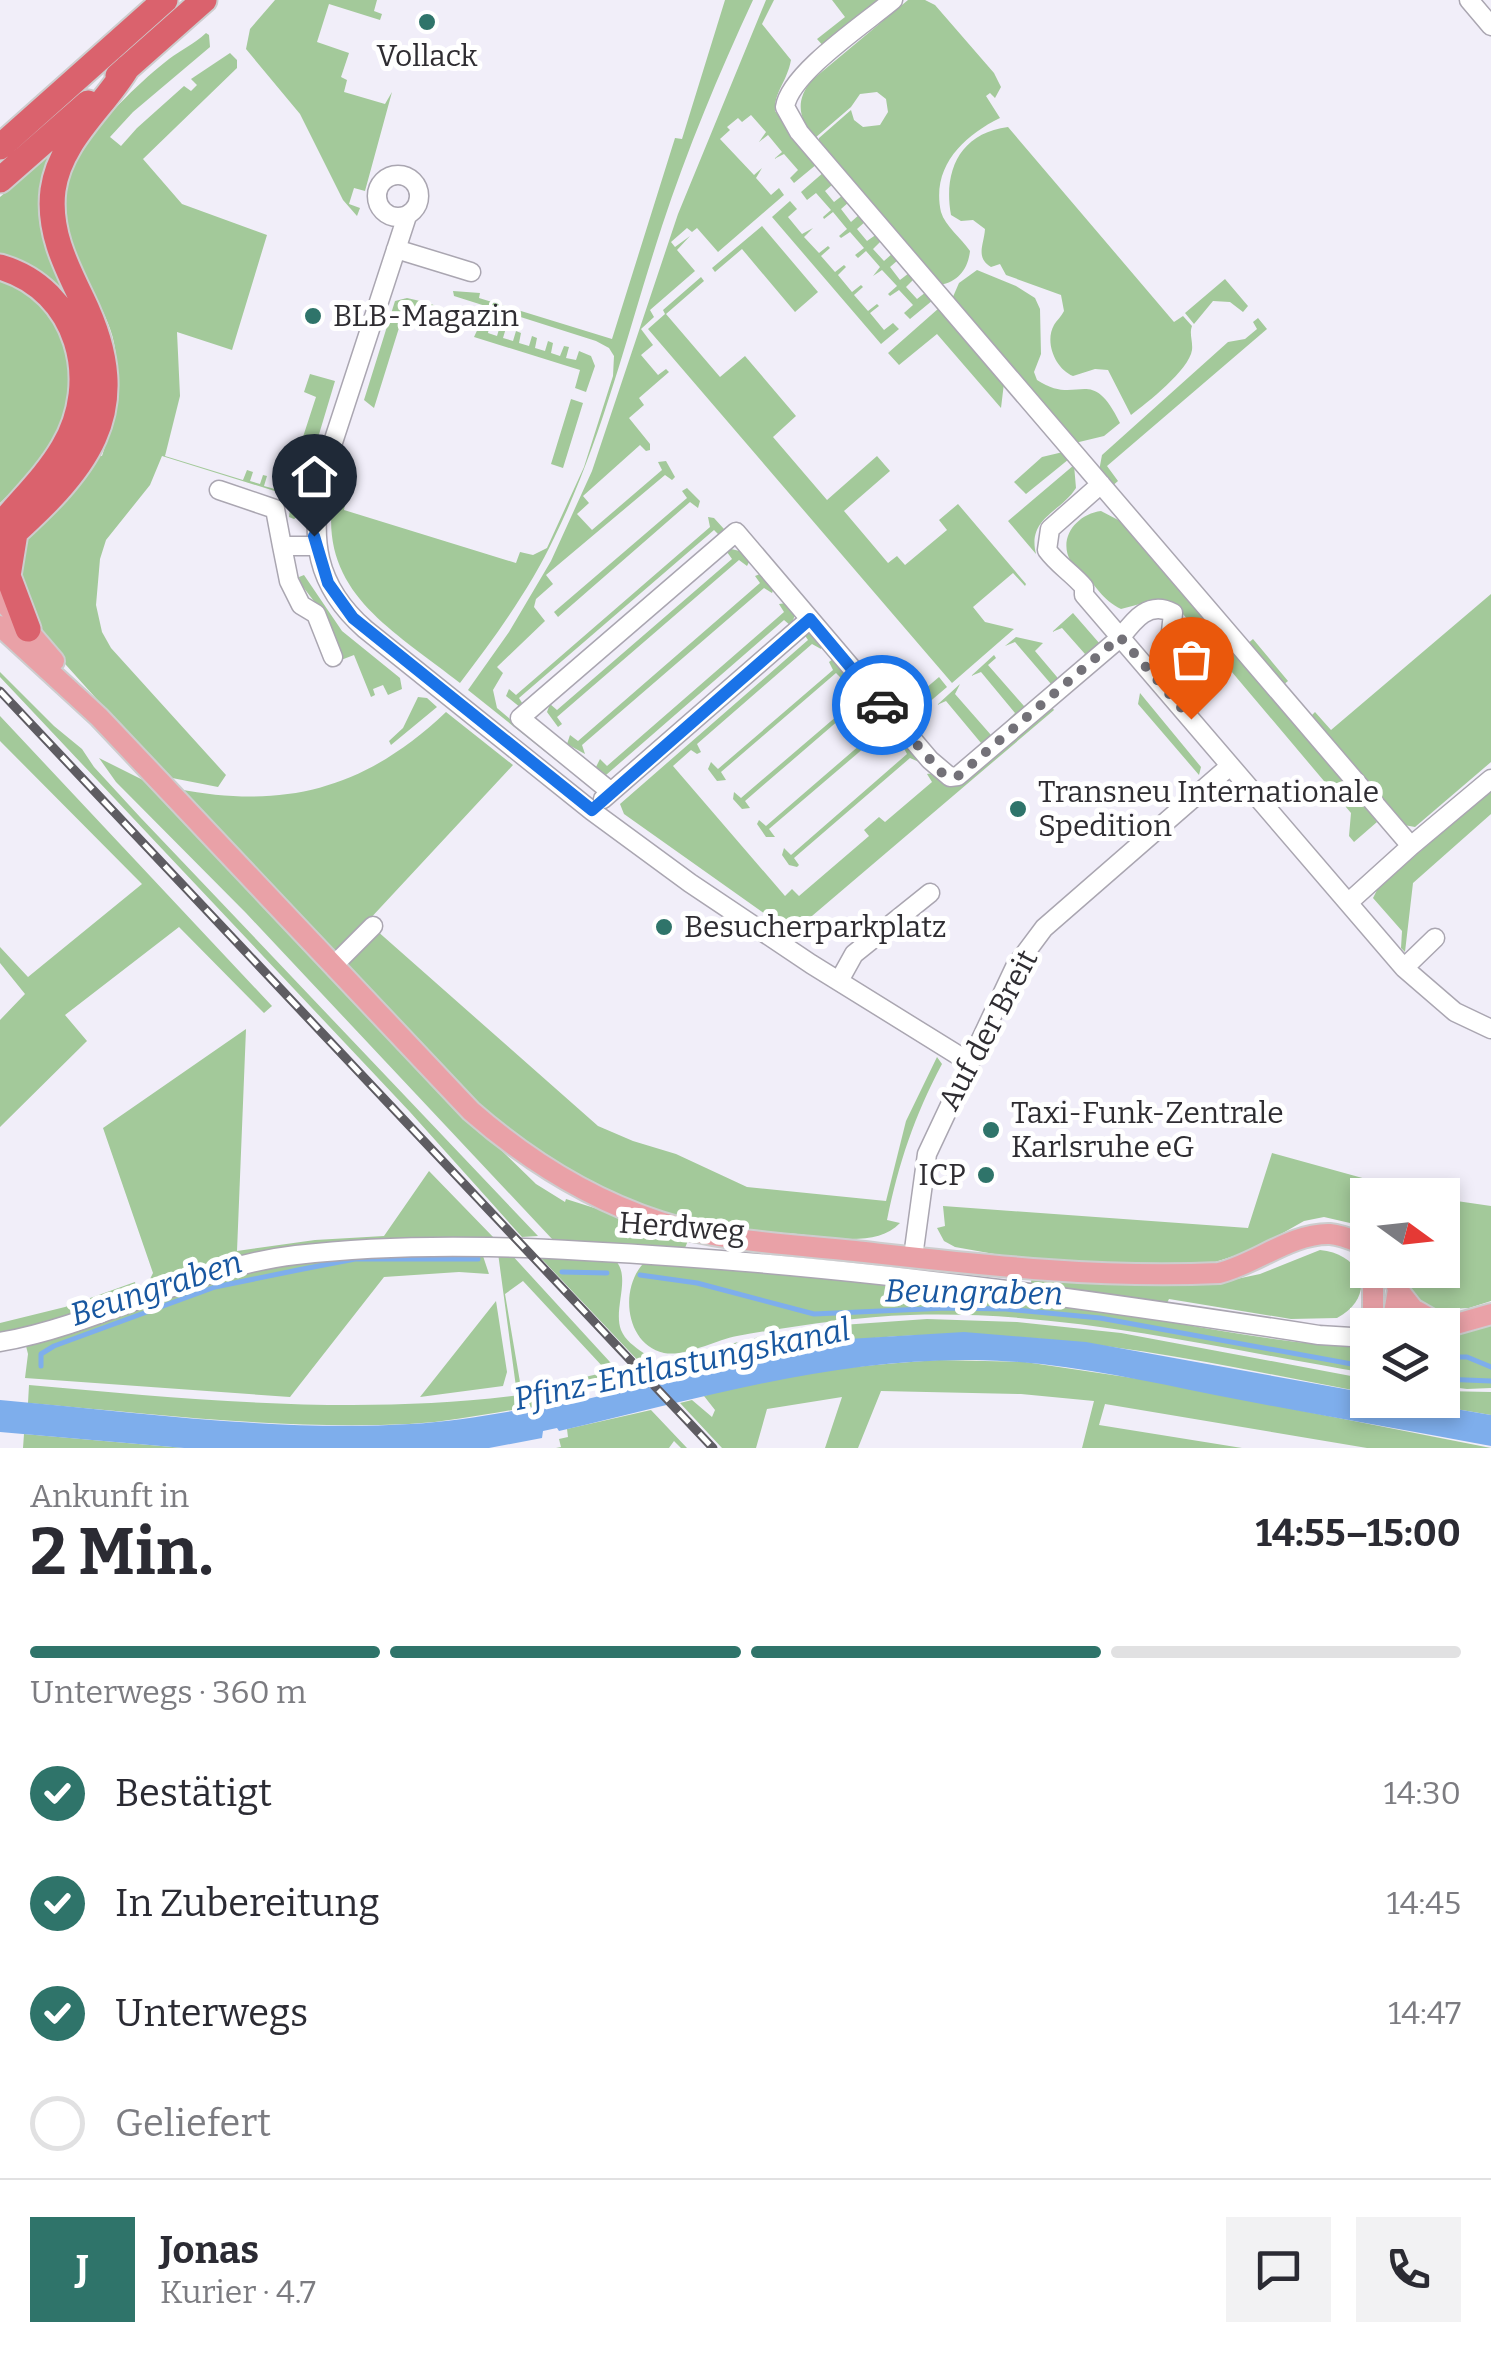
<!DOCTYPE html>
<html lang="de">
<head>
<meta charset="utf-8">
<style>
	:root { --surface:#fff; --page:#f2f2f3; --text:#2b2b33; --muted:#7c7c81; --line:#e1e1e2; --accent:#2f746a }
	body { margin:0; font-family:Bitter,serif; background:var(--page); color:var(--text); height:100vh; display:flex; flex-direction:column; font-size:38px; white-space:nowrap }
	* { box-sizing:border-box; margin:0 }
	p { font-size:32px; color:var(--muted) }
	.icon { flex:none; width:55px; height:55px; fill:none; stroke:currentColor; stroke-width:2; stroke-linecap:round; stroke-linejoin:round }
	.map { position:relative; height:1448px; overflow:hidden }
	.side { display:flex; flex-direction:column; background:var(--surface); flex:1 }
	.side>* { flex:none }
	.needle { width:65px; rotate:105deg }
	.controls { position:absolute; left:1350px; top:1178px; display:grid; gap:20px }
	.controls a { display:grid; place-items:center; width:110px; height:110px; border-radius:0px; background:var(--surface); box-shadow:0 5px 15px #0003; font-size:50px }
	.pin { position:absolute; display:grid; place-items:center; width:85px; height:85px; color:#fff; margin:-102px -42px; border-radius:50% 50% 50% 0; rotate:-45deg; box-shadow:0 0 10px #0007 }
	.pin .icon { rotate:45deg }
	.courier { position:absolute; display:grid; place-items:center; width:100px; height:100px; margin:-50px; border:8px solid #1a73e8; border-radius:50%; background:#fff; color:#222; box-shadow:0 2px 12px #0007 }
	.head em { font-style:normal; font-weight:700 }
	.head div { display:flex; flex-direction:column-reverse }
	.head { display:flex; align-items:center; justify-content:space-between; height:170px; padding:0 30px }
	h1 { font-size:65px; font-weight:700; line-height:75px }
	.bar { display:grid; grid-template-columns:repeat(4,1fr); gap:15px 10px; align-content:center; height:120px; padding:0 30px }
	.bar i { height:12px; border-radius:8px; background:var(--line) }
	.bar .on { background:var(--accent) }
	.bar p { grid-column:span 4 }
	.line { display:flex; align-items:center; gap:25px; padding:0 30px; border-top:2px solid var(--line) }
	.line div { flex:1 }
	.round { display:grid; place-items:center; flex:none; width:105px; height:105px; border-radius:0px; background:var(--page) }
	ol { padding:0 30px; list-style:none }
	li { display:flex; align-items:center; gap:30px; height:110px }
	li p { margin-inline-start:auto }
	li .icon { padding:10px; border-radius:50%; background:var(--accent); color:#fff; stroke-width:4 }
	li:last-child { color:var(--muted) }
	li i { width:55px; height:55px; border:5px solid var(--line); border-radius:50% }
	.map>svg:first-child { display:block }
	.green { fill:#a3c99a }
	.water { fill:#7eaeec }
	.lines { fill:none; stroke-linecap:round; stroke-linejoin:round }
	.stream { stroke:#7eaeec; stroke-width:5 }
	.minor-casing { stroke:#aaa6b1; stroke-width:21 }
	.major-casing { stroke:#cdcdce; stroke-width:24 }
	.highway-casing { stroke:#cdcdce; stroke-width:29 }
	.minor { stroke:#fff; stroke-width:18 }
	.major { stroke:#e9a1a7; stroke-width:20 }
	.highway { stroke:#da626d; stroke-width:25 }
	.rail-casing { stroke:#5e5c62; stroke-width:9 }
	.rail { stroke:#fff; stroke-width:5; stroke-dasharray:15; stroke-linecap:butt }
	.done { stroke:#737178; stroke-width:10; stroke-dasharray:0 18 }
	.route { stroke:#1a73e8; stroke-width:12 }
	.poi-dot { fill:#2f746a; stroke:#fff; stroke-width:4 }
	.labels { text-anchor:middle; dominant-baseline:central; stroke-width:10; stroke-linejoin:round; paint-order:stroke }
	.poi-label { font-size:30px; fill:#2f2d32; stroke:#fff; text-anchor:start }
	.street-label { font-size:30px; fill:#2f2d32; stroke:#fff }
	.water-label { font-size:32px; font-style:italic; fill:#1857a0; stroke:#fff }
</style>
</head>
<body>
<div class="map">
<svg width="1491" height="1448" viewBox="0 0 1491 1448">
	<rect width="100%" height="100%" fill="#f1eef9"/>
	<path class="green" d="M275,0H377L374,11L382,14L380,20L329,4L317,42L349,53L341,77L347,80L344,92L385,104L392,92L365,191L354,188L349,204L360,208L357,216L343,200L300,114L246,49L250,29Z
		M725,0H753C719,73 687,150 662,226C628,330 603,438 555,536C530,589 495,637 460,683C394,630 318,593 333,497L346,499L344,510L516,563L520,552L533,555L547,548L584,467L613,376L614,356L609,348L596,341L454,296L453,291L480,293L479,298L612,339L675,138L682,139Z
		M766,0H774L762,24L791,60C787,82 774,92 775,111L817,164L794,183L790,178L798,170L784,154L774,159L782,152L768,135L759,142L766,132L751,115L742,122L738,118L727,127L730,130L720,139L754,175L762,168L756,178L771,195L779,188L784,195L718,252L697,228L692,232L687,228L671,242L675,247L690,236L677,250L695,271L650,310L654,317L641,329L653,345L641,355L658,375L666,369L669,372L639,398L644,405L629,418L650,444V450L646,451L640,445L583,496L589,503L577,514L592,530L662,470L658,462L666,461L675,477L672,480L665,475L546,575L553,584L536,599L534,607L545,621L497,667L503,673L493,690L497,708L593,790L468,690L509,632L551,561L592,471L678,214Z
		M832,0H883L826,49L817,39L845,17Z
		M908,0H925L935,5L994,73L1001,87L995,98L990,93L986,96L1000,118C963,136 931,167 941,212C945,226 962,239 970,251C968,269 958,282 940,285L819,144V138L851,110L854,120L863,127L880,125L888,112L886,99L877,92L860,94L851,107L815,138C798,119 795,100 812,80Z
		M206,33L209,35L210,47L133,112L110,137L121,146L137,128L184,86L191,91L197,85L191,79L230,53L237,60V68L143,159L182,204L267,235L232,350L177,332L180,396L165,456L243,480L247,470L253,472L250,481L260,484L263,475L267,476L264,486L289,493L293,484L303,487L299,516L294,519L289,517L290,509L281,493L162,456L150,485L106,540L100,559L96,605L102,632L111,648L226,775L218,787L167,777L57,655L23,604L18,551L29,531L96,454L102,456C115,417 122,384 114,343C111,326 101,308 94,293C67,239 49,196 87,142C106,115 143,79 169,59C181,50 194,44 206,33Z
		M1008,127L1174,322L1183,316L1192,326C1189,334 1193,341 1192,350C1189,370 1147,403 1131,415L1108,370L1095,369L1073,376C1056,369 1044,343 1054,325C1057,320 1061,317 1064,311L1061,295L1006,275L1000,264L991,267C975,257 984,245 985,229L973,220L961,221L951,215C943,171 960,133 1008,127Z
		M62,144L48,184L99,362L31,505L90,353L0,256V197Z
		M824,172L833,184L825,191L834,202L843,195L849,202L841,209L851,222L860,214L866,221L857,229L867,241L877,234L882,240L873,249L884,261L893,253L898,260L890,267L900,280L909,273L914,279L906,287L917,299L926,292L933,300L910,319L904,313L913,305L899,290L890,296L888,294L897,286L882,270L873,276L880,267L866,251L858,258L855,255L864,248L850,232L841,238L839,236L847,229L833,212L824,219L823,217L831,210L816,193L807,200L801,192Z
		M790,201L797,209L788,217L802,234L813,228L804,237L819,253L828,246L830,248L821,256L835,272L844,265L846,267L838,275L852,292L861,285L863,287L854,295L868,311L877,304L879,306L870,313L884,330L893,323L899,329L881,344L772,217Z
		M762,226L818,292L795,312L742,249L715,272L712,268Z
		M977,270L1016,286L1035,298L1040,309L1041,354L1034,372L1037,380C1079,408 1090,362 1120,423L1104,436L1075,443L952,299L959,283Z
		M0,277L39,300L64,332L75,396L44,460L0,503Z
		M701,277L704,281L666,314L720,377L745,356L796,416L773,437L827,500L877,456L890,471L844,511L888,563L897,556L905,565L947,530L939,520L958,504L1026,584L1025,586L1013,573L973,607L985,622L1014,629L952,683L648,329L665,314L663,310Z
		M1225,279L1248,306L1243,312L1230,302L1213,301L1194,324L1185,313Z
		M407,298L420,301L417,311L427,314L431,304L436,306L433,316L446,320L444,327L403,315L374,408L364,400L395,301Z
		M939,308L1004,383L1001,408L937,334L899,365L888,353Z
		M1258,318L1267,329L1107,466L1118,481L1111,487L1099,471L1102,455L1228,342L1245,339L1257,329L1253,322Z
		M482,320L490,323L488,333L497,336L500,326L506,328L503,338L513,341L516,331L521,333L519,343L529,346L532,336L537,338L535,348L545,351L548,341L553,343L551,353L560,356L564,346L569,347L566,358L576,360L579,351L591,356L595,366L586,392L575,388L580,370L474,337Z
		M310,374L335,381L308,471L298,468L304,444L301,443L316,397L304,392Z
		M571,399L583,403L563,468L551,464Z
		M1063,452L1069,459L1026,494L1014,482L1042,457Z
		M1074,465L1076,488C1060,513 1027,518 1036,554L1008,521Z
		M687,488L700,501L698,508L690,502L558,617L554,612L687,498L682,491Z
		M1101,511L1122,522L1316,745L1377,822L1354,842L1349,836L1351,813L1177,607L1155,600L1121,609C1102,600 1096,585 1082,572C1077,568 1075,570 1071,562C1057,538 1077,514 1101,511Z
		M708,517L714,518L724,529L720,536L714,530L519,698L524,706L521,708L506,696L509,689L516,695L710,527Z
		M731,549L744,552L750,560L747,566L739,560L557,717L562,724L558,727L547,712L550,704L557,710L732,559L727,552Z
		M760,574L774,588L772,593L764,588L582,745L585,754L567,744L570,735L578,741L760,583L755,576Z
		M304,575L342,631L400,678L402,689L388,695L383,685L373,689L375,695L371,697L354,655L341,660L320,609L300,583L299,577Z
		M1491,594V762L1415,827L1404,825L1246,645L1253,639L1288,681L1283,685L1310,717L1315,712L1331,730Z
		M786,603L795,615L791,626L784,620L606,775L596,767L600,759L607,766L784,612L779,604Z
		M1073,613L1100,644L1078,663L1085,654L1062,628L1052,632Z
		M811,631L822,646L821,649L812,644L697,744L701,752L697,754L691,750L673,766L785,896L792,889L799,896L869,836L864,830L879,817L885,822L932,782L927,774C939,772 944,788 959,784L1051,706L1054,710L792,933L624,814L620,804L808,640L803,633Z
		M1016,637L1043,643L1035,651L1057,677V682L1045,691L1051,684L1015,642L1005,646Z
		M994,655L996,658L988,665L1024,706L1034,702L1011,723L1008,720L1015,713L981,672L971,676Z
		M833,659L846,672V678L842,679L836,673L721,772L726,780L717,781L708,769L711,762L718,769L833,670L829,662Z
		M0,672L54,726L82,749L94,767L140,817L538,1236L522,1237L410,1112L0,677Z
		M939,677L947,687L907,721L897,709V701L905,706Z
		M960,684L955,694L991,735L999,731L976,752L981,743L946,701L937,705Z
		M858,687L871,701L868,707L861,701L745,801L750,808L742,809L733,799L734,792L741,798L858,698L852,690Z
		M1140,693L1201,767L1199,775L1138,704Z
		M418,697L427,698L437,707L391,745L389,741L403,728Z
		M446,712L513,765L367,922L598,1126L633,1141L676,1154L747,1187L886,1201L906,1121L937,1057L942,1064C914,1117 899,1162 887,1220L900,1223C877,1248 828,1237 798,1234C730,1229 662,1221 600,1189C505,1141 443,1069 371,993C307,925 243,857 178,789C286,810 366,788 446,712Z
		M0,716L272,1006L264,1013L179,927L65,1015L87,1041L0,1127V1020L25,994L0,963V947L28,977L142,884L0,741Z
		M878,717H885L896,732L893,736L885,730L769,829L775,837H766L757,824L759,820L766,826L882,726Z
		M902,745H910L920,757L919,762L910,758L794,858L799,865L797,867L789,865L782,855L784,848L791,855L907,754Z
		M99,758L151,784L463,1113L536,1184L565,1202L566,1199L689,1238L685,1248L553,1240L246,913L116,782Z
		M1491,790V814L1413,883L1405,952L1401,948L1402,931L1373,898L1378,888Z
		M246,1029L237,1251L315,1240L384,1236L429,1171L495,1239C428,1240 359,1239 292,1247C245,1252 200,1267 156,1282L150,1279L153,1273L103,1128Z
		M1272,1153L1424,1195H1368L1367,1231L1350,1223L1324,1217L1304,1221L1253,1250L1215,1262L1135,1266L1011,1257L955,1247L944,1241L937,1228L945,1226L943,1206L1248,1228Z
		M1443,1199L1491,1206V1301L1469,1308L1424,1310L1417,1305L1397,1270H1442Z
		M1320,1250C1363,1254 1378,1296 1337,1318L1291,1319L1169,1299L1166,1305L1031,1283L1032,1274L1227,1281L1260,1274Z
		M482,1253L489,1274L459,1272L384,1277L290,1397L25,1378L28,1354L26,1346L0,1349L237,1270L370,1254Z
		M498,1253H510L621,1374L619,1376L626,1384L608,1387H542L598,1374L603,1367L523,1281L505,1294L521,1388L516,1387Z
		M537,1254L616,1261C631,1278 613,1309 621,1330C629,1350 659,1357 664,1373L646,1369Z
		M646,1261C788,1273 930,1286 1072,1306C1170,1319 1269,1345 1367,1347V1373C1215,1348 1066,1310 910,1315C852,1317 794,1326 737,1336C715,1340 686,1357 664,1353C624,1344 619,1285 646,1261Z
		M135,1282L136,1287L131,1292L60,1318L0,1333V1323L65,1307Z
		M496,1301L507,1372L503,1386L420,1397Z
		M927,1319L1017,1322L1121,1333L1367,1379L1368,1393C1177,1357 999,1313 804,1347C771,1353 740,1357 709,1369L757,1337L842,1325Z
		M1491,1322V1388L1467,1389L1443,1386L1442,1338Z
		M738,1342L707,1365L681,1372L671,1362Z
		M939,1360L1025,1362L1146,1380L1491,1448H1367L1105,1404L1099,1425L1242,1448H1082L1094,1401L1021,1394L881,1391L858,1448H825L842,1397L767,1409L756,1448H722L680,1403L692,1400L712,1417L715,1410L704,1396C779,1373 861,1365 939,1360Z
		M29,1385C197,1400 367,1417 535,1393L538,1406C495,1412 453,1422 409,1424C282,1430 154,1414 28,1403Z
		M1443,1391L1491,1392V1415L1403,1400H1442Z
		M651,1410L687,1448H681L674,1441L669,1448H556L561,1447L559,1439L568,1437L567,1429Z
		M24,1434L184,1448H23Z"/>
	<path class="water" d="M964,1332L1086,1342L1367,1393L1368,1400H1403L1491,1415V1446C1399,1429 1307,1413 1215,1395C1136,1379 1057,1361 976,1360C833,1358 696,1399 559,1431L557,1428L543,1431L542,1438L489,1448H184L0,1432V1400C136,1412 274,1432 411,1424C462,1421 512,1411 562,1402L566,1404L705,1371L737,1359L791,1348L848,1339Z"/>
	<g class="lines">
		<path class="stream" d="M562,1272L607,1273
			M640,1275L697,1283L814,1314L947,1308L1006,1309L1100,1318L1368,1367
			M1457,1357H1467L1491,1367
			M41,1366V1354L54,1346L215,1287L303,1269L355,1259H478
			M1442,1379L1491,1381"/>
		<defs>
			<path id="minor" d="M893,0C866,23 790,73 785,107L799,132L1411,846L1491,779
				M1469,0L1491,26
				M377 196a21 21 0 1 1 42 0a21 21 0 1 1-42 0Z
				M407,216L322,476C310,539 315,585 365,629L592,811L690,883L811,964L969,1062
				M396,249L471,272
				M1101,484L1050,529L1047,550C1058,565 1072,573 1084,587V595L1404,968L1455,1012L1491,1029
				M219,490L275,509L282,546H316
				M282,546L289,581L301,605L316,614L333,657
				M611,792L520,718L736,532L930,760L950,777L958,776L1121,637C1134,620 1149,600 1173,613L1165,689
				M603,799L810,619
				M1349,902L1411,846
				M333,966L373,926
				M1404,968L1435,938
				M839,981L854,954L930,893
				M913,1257L927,1154L1015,967L1044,928L1230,766
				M0,1342C102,1324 192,1267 296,1255C424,1240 554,1248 681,1257C895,1272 1107,1302 1319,1335L1368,1338"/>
			<path id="major" d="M0,598L54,661
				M0,626L99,717L471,1111C527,1160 589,1199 660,1222C722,1242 789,1244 855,1251C974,1264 1098,1279 1219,1273C1256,1264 1291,1233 1330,1234C1343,1235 1355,1241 1368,1246
				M1392,1270L1398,1290L1392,1325
				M1398,1290L1413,1309L1441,1325
				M1373,1325V1270
				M1442,1328L1491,1314"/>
			<path id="highway" d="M118,76L204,0
				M0,147L165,0
				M0,180L88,103
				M0,267C79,290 103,381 63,448C46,477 21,500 0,526
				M15,533L8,576L28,629
				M0,546C85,470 138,415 82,299C65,264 48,230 53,190C60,140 103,108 127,68"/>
		</defs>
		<use href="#minor" class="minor-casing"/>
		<use href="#major" class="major-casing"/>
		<use href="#highway" class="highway-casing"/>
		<use href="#minor" class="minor"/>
		<use href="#major" class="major"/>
		<use href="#highway" class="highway"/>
		<defs>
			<path id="rail" d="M0,691L713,1448"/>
		</defs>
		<use href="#rail" class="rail-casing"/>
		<use href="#rail" class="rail"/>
	</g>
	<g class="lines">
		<path class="done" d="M882,705L943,774L958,776L1120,637L1191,719"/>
		<path class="route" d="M314,536L328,583L353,618L592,810L810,619L882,705"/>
	</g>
	<g class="poi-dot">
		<circle cx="427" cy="22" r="10"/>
		<circle cx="313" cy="316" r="10"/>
		<circle cx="1018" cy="809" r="10"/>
		<circle cx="664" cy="927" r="10"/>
		<circle cx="991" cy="1130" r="10"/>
		<circle cx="986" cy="1175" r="10"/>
	</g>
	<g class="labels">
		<g class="poi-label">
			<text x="427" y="56" text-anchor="middle">Vollack</text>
			<text x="333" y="316">BLB-Magazin</text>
			<text x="1038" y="792">Transneu Internationale<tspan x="1038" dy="34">Spedition</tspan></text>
			<text x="684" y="927">Besucherparkplatz</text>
			<text x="1011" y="1113">Taxi-Funk-Zentrale<tspan x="1011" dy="34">Karlsruhe eG</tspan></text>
			<text x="966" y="1175" text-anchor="end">ICP</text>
		</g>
		<g class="street-label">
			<text transform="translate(988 1030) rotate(-62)">Auf der Breit</text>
			<text transform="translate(682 1227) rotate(4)">Herdweg</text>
		</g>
		<g class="water-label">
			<text transform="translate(156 1288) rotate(-18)">Beungraben</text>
			<text transform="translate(974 1292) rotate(1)">Beungraben</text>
			<text transform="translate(682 1364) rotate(-12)">Pfinz-Entlastungskanal</text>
		</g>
	</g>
</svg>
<div class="controls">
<a><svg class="needle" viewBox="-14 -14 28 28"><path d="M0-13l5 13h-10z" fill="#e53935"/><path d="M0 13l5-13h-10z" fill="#7c7c81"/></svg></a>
<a><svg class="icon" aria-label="layers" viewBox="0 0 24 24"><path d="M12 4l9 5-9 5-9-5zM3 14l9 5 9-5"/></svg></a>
</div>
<div class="pin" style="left:1191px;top:719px;background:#ea580c"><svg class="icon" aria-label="bag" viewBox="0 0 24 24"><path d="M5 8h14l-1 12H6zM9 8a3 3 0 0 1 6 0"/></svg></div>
<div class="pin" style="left:314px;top:536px;background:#1f2937"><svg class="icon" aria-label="home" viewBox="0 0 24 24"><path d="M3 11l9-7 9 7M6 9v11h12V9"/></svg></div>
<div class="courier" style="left:882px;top:705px"><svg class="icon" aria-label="car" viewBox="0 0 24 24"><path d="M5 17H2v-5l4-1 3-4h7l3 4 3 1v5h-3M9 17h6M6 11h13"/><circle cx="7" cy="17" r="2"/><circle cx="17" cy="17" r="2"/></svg></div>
</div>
<section class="side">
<div class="head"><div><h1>2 Min.</h1><p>Ankunft in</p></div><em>14:55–15:00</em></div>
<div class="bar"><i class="on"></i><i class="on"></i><i class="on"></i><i></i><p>Unterwegs · 360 m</p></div>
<ol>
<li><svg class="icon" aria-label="check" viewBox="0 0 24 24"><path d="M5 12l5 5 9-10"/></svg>Bestätigt<p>14:30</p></li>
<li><svg class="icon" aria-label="check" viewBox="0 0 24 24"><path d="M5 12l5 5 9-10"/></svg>In Zubereitung<p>14:45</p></li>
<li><svg class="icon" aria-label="check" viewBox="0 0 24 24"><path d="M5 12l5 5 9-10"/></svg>Unterwegs<p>14:47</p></li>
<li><i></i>Geliefert</li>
</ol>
<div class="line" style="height:180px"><b class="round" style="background:var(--accent);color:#fff">J</b><div><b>Jonas</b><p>Kurier · 4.7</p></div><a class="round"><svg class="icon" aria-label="chat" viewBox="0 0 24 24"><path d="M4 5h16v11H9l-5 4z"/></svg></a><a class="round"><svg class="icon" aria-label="phone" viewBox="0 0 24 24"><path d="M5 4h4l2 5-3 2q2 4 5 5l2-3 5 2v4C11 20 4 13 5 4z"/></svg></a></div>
</section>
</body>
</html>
